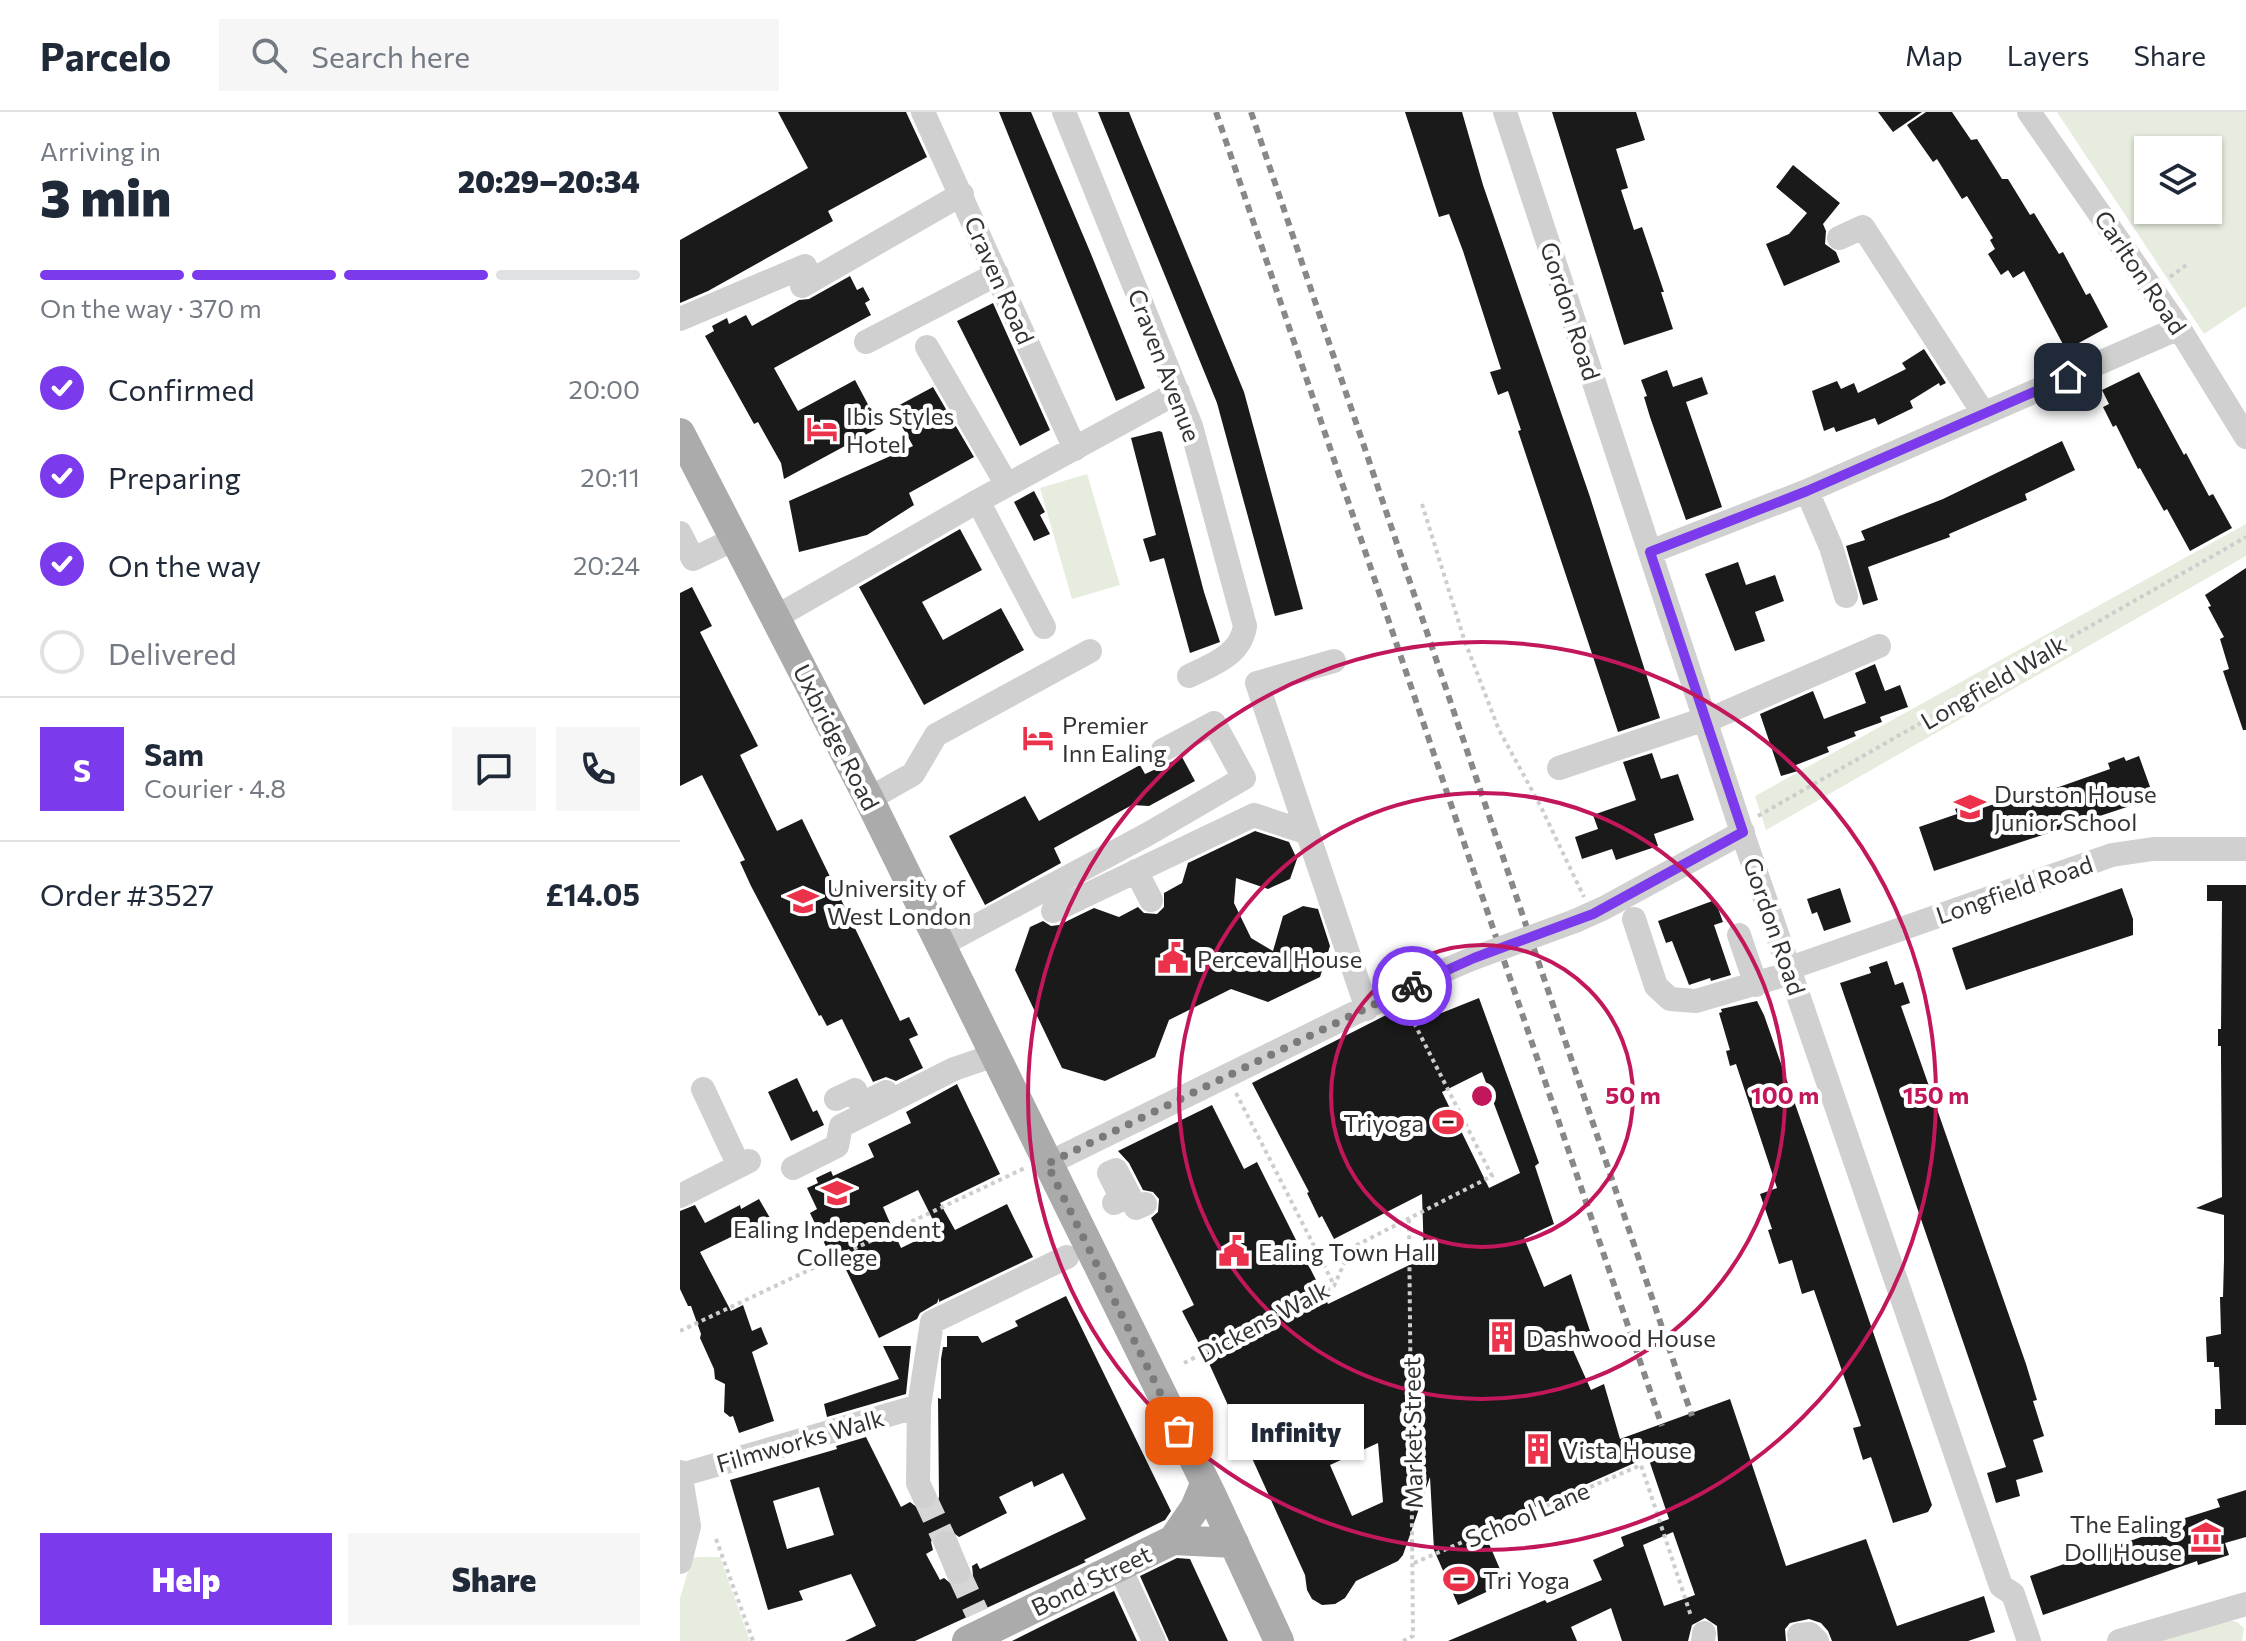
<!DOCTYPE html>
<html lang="en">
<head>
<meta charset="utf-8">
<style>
	:root { --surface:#fff; --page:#f6f6f7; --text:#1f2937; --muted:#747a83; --line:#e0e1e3; --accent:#7c3aed }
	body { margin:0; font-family:Commissioner,sans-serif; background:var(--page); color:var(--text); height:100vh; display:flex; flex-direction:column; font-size:30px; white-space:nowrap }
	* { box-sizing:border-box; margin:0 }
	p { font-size:26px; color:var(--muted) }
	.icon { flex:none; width:44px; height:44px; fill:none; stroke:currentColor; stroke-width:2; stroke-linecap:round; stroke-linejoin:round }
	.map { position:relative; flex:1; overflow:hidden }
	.details { display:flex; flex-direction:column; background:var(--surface); width:680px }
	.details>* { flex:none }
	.fabs { position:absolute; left:1454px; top:24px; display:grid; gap:16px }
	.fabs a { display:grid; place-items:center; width:88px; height:88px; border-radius:0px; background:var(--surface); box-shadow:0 2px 6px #0004; font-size:40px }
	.pin { position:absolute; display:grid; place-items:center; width:68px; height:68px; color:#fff; margin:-34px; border-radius:16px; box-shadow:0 4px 12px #0006 }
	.courier { position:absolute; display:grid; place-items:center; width:80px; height:80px; margin:-40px; border:6px solid #7c3aed; border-radius:50%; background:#fff; color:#222; box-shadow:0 2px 10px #0007 }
	.bubble { position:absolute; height:56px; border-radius:0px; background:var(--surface); box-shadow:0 2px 6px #0004; font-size:26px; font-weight:800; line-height:56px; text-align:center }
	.headline em { font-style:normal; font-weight:800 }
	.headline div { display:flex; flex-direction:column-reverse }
	.headline { display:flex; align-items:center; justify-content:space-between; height:136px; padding:0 40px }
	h1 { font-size:52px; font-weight:800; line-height:60px }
	.bar { display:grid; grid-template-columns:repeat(4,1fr); gap:12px 8px; align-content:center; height:96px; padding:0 40px }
	.bar i { height:10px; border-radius:6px; background:var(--line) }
	.bar .on { background:var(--accent) }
	.bar p { grid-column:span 4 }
	.line { display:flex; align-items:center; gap:20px; padding:0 40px; border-top:2px solid var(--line) }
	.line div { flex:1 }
	.round { display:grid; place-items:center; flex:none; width:84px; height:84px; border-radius:0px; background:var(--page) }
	ol { padding:0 40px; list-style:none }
	li { display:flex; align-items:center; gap:24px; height:88px }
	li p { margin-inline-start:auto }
	li .icon { padding:8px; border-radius:50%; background:var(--accent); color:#fff; stroke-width:4 }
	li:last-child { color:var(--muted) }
	li i { width:44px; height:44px; border:4px solid var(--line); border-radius:50% }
	.primary-button { display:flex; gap:16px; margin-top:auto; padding:16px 40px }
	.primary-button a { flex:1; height:92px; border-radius:0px; background:var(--accent); color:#fff; font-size:32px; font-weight:800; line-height:92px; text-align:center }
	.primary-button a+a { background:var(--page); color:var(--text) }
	header { display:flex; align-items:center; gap:48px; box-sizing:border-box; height:112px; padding:0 40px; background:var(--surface); border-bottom:2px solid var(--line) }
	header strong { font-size:38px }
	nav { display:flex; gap:44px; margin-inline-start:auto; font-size:28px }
	.search { width:560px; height:72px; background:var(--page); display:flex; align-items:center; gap:20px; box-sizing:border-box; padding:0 28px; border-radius:0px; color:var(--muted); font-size:30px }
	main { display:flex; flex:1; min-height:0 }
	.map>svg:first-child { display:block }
	.green { fill:#e6ecde; fill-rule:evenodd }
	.building { fill:#1a1a1a; fill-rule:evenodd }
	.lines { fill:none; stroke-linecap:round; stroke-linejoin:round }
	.minor-tunnel { stroke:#d6d6d6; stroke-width:24; stroke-dasharray:24 12; stroke-linecap:butt }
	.path { stroke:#cdcdcd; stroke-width:4; stroke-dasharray:4 4; stroke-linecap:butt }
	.minor { stroke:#d0d0d0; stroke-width:24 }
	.major { stroke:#ababab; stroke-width:30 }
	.rail { stroke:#888; stroke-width:6; stroke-dasharray:8 6; stroke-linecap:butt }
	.minor-bridge { stroke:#d0d0d0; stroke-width:24 }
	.done { stroke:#7a7a7a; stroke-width:8; stroke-dasharray:0 14.4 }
	.route { stroke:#7c3aed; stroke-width:10 }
	.ring { fill:none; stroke:#c2185b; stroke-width:4 }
	.labels { text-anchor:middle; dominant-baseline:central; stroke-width:8; stroke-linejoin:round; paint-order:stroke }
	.street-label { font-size:24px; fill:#333; stroke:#fff }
	.poi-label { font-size:24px; fill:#333; stroke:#fff; text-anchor:start }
	.centre { fill:#c2185b; stroke:#fff; stroke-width:4 }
	.ring-label { font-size:24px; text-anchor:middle; font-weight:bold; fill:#c2185b; stroke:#fff; stroke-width:8; stroke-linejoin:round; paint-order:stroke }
</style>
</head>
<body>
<header>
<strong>Parcelo</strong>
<div class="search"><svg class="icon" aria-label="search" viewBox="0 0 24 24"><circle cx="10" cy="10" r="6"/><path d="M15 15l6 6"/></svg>Search here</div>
<nav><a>Map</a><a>Layers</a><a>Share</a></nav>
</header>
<main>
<section class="details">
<div class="headline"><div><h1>3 min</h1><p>Arriving in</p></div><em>20:29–20:34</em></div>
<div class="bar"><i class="on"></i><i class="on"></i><i class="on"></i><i></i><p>On the way · 370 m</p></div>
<ol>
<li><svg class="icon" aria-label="check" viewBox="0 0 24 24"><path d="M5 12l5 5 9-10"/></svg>Confirmed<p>20:00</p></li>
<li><svg class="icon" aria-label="check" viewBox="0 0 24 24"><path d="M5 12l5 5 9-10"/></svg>Preparing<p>20:11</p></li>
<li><svg class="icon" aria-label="check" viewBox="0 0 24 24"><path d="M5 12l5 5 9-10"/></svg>On the way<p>20:24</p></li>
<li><i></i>Delivered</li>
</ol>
<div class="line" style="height:144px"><b class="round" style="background:var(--accent);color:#fff">S</b><div><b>Sam</b><p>Courier · 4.8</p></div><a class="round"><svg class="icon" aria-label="chat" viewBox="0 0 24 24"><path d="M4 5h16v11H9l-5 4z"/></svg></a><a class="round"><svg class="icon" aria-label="phone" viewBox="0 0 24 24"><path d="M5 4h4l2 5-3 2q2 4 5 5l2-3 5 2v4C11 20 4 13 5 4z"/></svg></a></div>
<div class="line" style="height:104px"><div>Order #3527</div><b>£14.05</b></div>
<div class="primary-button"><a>Help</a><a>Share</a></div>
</section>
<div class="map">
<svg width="1566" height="1529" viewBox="0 0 1566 1529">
	<rect width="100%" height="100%" fill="#fff"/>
	<path class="green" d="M1377,0H1566V194L1524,222ZM1468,38H1528V98H1468Z
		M407,362L440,473L392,487L360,376Z
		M1566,412V444L1086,718L1075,684Z
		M20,1445H40L70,1529H0V1486L12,1446Z
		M1545,1507L1557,1510L1564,1516L1562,1529H1470Z"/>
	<path class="building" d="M98,0H226L247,45L148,99L153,109L28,179L0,191V128L128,56Z
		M319,0H351L411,142L465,276L463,277L436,289Z
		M418,0H449L459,25L564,280L623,497L595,504L537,291Z
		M725,0H782L803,73L910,385L980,606L938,620L838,319L841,318L828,279L818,283L810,260L821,257L783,139L769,102L759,105Z
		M872,0H956L965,28L936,37L948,76L941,78L954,118L962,115L984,180H981L993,217L944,233Z
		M1198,0H1242L1213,20Z
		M1246,0H1272L1291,28L1297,27L1322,67H1328L1350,103L1354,101L1379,142L1383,140L1406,183L1410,181L1428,215L1386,238L1344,159L1333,166L1328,158L1321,163L1308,142L1315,137L1310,128L1313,126L1287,84L1282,87L1257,47L1253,50L1227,13Z
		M1113,53L1160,91L1143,112L1146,119L1145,132L1156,140L1160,150L1104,174L1086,132L1109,122L1127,101L1096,75Z
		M170,164L177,178L183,175L190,188L185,191L191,203L94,256L118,299L175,268L200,315L104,367L101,351L78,310L74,312L25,224L34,219L32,214L47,206L49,212L66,203L72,214L119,188L129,187Z
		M313,191L370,318L340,334L277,209Z
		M1244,237L1266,271L1260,274L1259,271L1230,289L1233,296L1198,313L1195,306L1156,320L1154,315L1144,319L1132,279L1157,269L1161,277L1174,271L1178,281L1226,257L1222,251Z
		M987,258L993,275L1022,265L1028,282L1006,290L1042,395L1006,408L970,305L964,285L967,284L961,268Z
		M1459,260L1504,343L1506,341L1529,384L1533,382L1552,416L1510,439L1487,397L1484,399L1460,356L1458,357L1436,313L1433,315L1423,295L1429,292L1422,278Z
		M253,275L294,345L229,381L234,393L187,423L119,440L109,389L233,334L212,297Z
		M479,319L482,320L524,480L540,530L510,541L484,446L470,450L463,427L476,423L451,326Z
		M1382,329L1395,358L1345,382L1347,388L1269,422L1270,425L1188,455L1198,488L1183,493L1166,434L1185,428L1181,419L1263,387Z
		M354,379L365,400L360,403L370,422L354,429L334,390Z
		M280,417L302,458L242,490L263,528L321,496L344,538L244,593L179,475Z
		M1058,450L1066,473L1095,463L1104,489L1075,500L1085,529L1055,539L1025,462Z
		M1566,456V618H1563L1543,559L1549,557L1540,527L1544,525L1528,495L1531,494L1525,483Z
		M12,475L32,514L20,520L78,634L60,643L97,719L122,707L220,909L229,905L238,923L229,927L243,956L216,969L206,965L193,970L162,907L147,914L141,903L139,904L71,774L60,750L65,748L22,663L0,674V481Z
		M1195,552L1205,579L1220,573L1228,595L1200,605L1202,610L1174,620L1176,624L1147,635L1149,640L1116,653L1118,659L1101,664L1080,602L1133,579L1144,607L1186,591L1175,561Z
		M972,641L981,667L998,662L1014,708L974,722L978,734L936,748L932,737L902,747L895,725L918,717L913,703L956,688L943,650Z
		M1459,644L1474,686L1254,759L1239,715L1277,702L1275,697L1291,691L1294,699L1343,682L1345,687L1430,657L1428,651L1444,645L1446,649Z
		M502,645L515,669L469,694L452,693L374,736L381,751L305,793L269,724L345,684L359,709L460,653L465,662Z
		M575,719L609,730L617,747L610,767L588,777L556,766L554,791L571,826L593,839L603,804L623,794L638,797L650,834L640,865L588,890L551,877L489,908L475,945L425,969L382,956L335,858L350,815L363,809L371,814L379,813L414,796L439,805L458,795L464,801L477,802L484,795V781L502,771L508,751Z
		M1527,773H1566V1313H1535V1297H1541L1539,1255H1534V1250H1527L1526,1225L1541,1222L1540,1185H1543L1544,1148V1103L1516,1096L1542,1085L1541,947V934H1538V917H1541L1542,789H1527Z
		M1160,776L1171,810L1144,819L1137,800L1132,802L1127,787Z
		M1442,776L1453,807V823L1286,878L1272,836Z
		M1035,788L1043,810L1034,813L1051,863L1031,869L1030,866L1009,873L992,829L986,831L978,809Z
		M1207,849L1215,873L1223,870L1230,891L1221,894L1346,1252L1357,1288L1353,1289L1364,1324L1353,1328L1363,1360L1336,1368L1340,1384L1316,1391L1307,1361L1326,1355L1160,871L1191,861L1189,855Z
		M799,886L859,1051L855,1054L874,1112L844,1126L864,1175L891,1162L910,1219L889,1229L911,1278L924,1272L940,1327L1050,1287L1106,1454L1186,1427L1217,1514L1304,1484L1315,1520L1288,1529H1152L1148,1519L1141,1511L1129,1507L1110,1511L1105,1517L1106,1529H1038L1037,1514L1025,1506L1012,1513L1008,1529H942L931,1496L891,1515L897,1529H768L865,1488L867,1491L922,1468L913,1448L944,1434L941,1425L989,1407L968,1345L803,1418L826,1471L778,1493L754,1438L750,1365L723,1443L718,1449L676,1469L665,1486L655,1492L642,1493L632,1487L627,1478L625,1463L527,1247L502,1199L514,1193L471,1106L478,1100L479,1087L473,1080L463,1078L449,1051L438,1039L532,993L564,1057L577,1050L648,1192L744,1146L742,1082L654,1127L642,1104L639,1106L627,1081L629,1080L572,971L720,896L729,914ZM802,960L840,1061L809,1076L762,980ZM698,1331L703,1390L672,1404L650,1353ZM993,1420L1015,1483L984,1494L963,1433Z
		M1077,889L1084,903L1127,1026L1252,1393L1248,1400L1213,1411L1191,1345L1183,1348L1173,1316L1181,1314L1134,1178L1122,1182L1112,1148L1099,1152L1088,1118L1092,1117L1080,1082L1097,1076L1056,952L1050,954L1046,939L1050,938L1039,901L1042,900L1041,897Z
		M117,966L133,1000L137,998L144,1013L111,1029L88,980Z
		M277,972L320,1062L260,1091L275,1118L327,1092L353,1145L259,1190V1186L257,1191L240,1201L237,1207L199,1226L157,1139L150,1143L130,1101L137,1097L127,1076L138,1071L136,1066L151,1059L153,1064L194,1045L188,1032L231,1011L226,1000ZM238,1078L258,1118L221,1136L203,1095Z
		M79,1087L90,1106L20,1140L51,1199L63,1193L72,1219L81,1215L88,1232L72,1240L94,1309L59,1321L53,1304L50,1305L44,1300L45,1272L35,1267L34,1257L20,1226L21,1222L11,1194H8L0,1177V1099L15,1093L25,1111L60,1093L61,1097Z
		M386,1184L491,1399L485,1408L404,1448L406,1450L235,1529H165L196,1514L171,1462L119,1479L123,1488L88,1498L50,1368L157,1337L156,1334L186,1325L221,1395L230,1390L242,1399L251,1397L257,1392L259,1385L258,1286L261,1287V1247L263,1235H267V1224H298L302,1231L338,1214L335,1209ZM383,1361L406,1407L300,1457L297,1451L292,1454L293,1463L284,1473L275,1475L264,1466L260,1468L246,1442L253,1438L251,1430L255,1421L267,1416L279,1425L327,1401L319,1385L352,1369L354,1375ZM139,1375L154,1423L107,1437L93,1389Z
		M203,1234H231L226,1282L147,1305L144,1292L219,1267Z
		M1566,1378V1425L1545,1431L1549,1443L1518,1453L1517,1449L1363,1503L1350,1464L1504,1410L1502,1407L1540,1395L1537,1387Z
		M497,1446L510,1447L548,1529H489L460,1464Z
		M434,1479L457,1529H332L372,1509Z"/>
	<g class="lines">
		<path class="minor-tunnel" d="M244,1384L266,1431
			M278,1460L297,1501"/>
		<path class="path" d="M1490,165L1509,151
			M742,392L784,527L819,618L860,693L904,785
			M1078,704L1566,425
			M556,981L654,1173
			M0,1219L345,1056
			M504,1251L654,1174L671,1136L812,1064L728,899
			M36,1427L73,1529
			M734,1451L961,1353L1011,1504
			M723,1529L733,1524L729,1106"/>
		<path class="minor" d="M243,0L395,337
			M384,0L511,314L565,514C561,543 532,553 509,564
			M825,0L1060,714L1321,1474L1333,1482L1349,1529
			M1349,0L1499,216L1566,325
			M1159,126L1183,115L1304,302
			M122,174L282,82
			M0,207L125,154
			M186,230L317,162
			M247,235L327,373
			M1127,379L1151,435L1166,484
			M298,389L364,515
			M0,421L13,447L57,426
			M970,440L1127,379L1499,216
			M96,505L298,389L498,280
			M654,549L577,571L687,897
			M1026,609L1199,534
			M879,656L1025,607
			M189,687L233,662L256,623L410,539
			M456,759L471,788
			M373,799L574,703L628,721
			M954,807L976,874L990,887L1016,889L1111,861
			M895,809L924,796L1063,720
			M1059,823L1076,873
			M261,833L468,722L564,666L534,611L483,638
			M1110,856L1432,743L1473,737H1566
			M23,977L59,1054
			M156,987L175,978L181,992L206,980
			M367,1052L744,867L794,846
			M113,1056L157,1034L161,1014L274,957L315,943
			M0,1084L69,1049
			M434,1091L442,1087L429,1061L436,1058L456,1096L465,1092
			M239,1294L238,1371L244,1384
			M0,1360L9,1414L0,1450
			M1,1363L239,1294L252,1210L387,1145
			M266,1431L278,1460
			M439,1454L474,1529
			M1119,1523L1130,1522L1137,1529
			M1023,1529L1024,1521
			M1439,1529L1566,1492"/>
		<path class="major" d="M0,321L189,687L531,1382L599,1529
			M493,1428L515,1396L525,1372
			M287,1529L493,1428L554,1431"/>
		<path class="rail" d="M536,0L982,1314
			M571,0L1012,1304"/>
		<path class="minor-bridge" d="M794,846L895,809"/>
	</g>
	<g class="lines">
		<path class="done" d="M499,1319L367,1052L732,874"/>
		<path class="route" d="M732,874L794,846L913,802L1063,720L970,440L1127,379L1388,265"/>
	</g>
	<g class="ring">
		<circle cx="802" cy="984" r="151"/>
		<circle cx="802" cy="984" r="303"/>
		<circle cx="802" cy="984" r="454"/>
	</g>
	<defs>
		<symbol id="hotel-bare" viewBox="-9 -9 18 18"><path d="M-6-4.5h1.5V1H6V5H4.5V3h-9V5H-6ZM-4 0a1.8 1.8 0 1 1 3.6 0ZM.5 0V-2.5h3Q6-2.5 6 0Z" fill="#ec324b" stroke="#fff" stroke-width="2.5" paint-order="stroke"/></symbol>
		<symbol id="school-bare" viewBox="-9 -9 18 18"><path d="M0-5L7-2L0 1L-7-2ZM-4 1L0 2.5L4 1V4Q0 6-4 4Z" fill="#ec324b" stroke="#fff" stroke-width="2.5" paint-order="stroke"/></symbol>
		<symbol id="university-bare" viewBox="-9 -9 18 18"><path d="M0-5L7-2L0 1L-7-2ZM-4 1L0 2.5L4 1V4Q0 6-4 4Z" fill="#ec324b" stroke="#fff" stroke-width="2.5" paint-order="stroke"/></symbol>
		<symbol id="civic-bare" viewBox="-9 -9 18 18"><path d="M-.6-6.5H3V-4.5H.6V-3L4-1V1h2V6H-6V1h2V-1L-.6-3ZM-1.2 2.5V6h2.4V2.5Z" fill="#ec324b" stroke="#fff" stroke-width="2.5" paint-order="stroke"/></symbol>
		<symbol id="stadium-bare" viewBox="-9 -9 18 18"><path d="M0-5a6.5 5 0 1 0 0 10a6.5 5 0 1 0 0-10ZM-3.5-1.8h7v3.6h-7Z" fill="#ec324b" stroke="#fff" stroke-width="2.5" paint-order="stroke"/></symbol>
		<symbol id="building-bare" viewBox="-9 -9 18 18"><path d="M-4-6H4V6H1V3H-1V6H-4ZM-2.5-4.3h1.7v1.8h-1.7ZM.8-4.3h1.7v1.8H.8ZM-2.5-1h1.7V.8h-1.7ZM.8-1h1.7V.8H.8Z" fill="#ec324b" stroke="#fff" stroke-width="2.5" paint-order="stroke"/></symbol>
		<symbol id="museum-bare" viewBox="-9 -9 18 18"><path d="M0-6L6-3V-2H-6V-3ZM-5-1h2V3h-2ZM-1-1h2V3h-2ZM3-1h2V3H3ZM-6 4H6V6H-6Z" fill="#ec324b" stroke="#fff" stroke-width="2.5" paint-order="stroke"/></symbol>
	</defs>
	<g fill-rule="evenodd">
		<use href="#hotel-bare" x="120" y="295" width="44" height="44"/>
		<use href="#hotel-bare" x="336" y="604" width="44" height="44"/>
		<use href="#school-bare" x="1268" y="673" width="44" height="44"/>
		<use href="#university-bare" x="101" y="767" width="44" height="44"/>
		<use href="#civic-bare" x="471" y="824" width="44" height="44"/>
		<use href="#stadium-bare" x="746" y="988" width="44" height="44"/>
		<use href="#school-bare" x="135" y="1059" width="44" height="44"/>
		<use href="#civic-bare" x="532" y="1117" width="44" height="44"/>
		<use href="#building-bare" x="800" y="1203" width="44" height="44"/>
		<use href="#building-bare" x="836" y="1315" width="44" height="44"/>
		<use href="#museum-bare" x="1504" y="1403" width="44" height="44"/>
		<use href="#stadium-bare" x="757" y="1445" width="44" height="44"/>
	</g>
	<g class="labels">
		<g class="street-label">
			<text transform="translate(1461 160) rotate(56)">Carlton Road</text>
			<text transform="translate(320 168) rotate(66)">Craven Road</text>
			<text transform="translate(891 199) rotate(72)">Gordon Road</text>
			<text transform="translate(485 253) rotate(69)">Craven Avenue</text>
			<text transform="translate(1313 570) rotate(-30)">Longfield Walk</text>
			<text transform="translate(157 625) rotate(63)">Uxbridge Road</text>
			<text transform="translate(1334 777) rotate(-19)">Longfield Road</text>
			<text transform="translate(1095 814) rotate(71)">Gordon Road</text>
			<text transform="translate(583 1209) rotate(-28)">Dickens Walk</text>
			<text transform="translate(732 1321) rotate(-91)">Market Street</text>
			<text transform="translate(120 1328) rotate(-16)">Filmworks Walk</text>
			<text transform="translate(847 1402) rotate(-23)">School Lane</text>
			<text transform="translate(411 1468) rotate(-26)">Bond Street</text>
		</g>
		<g class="poi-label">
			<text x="166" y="303">Ibis Styles<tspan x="166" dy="28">Hotel</tspan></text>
			<text x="382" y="612">Premier<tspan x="382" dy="28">Inn Ealing</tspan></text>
			<text x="1314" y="681">Durston House<tspan x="1314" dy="28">Junior School</tspan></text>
			<text x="147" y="775">University of<tspan x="147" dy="28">West London</tspan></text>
			<text x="517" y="846">Perceval House</text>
			<text x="744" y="1010" text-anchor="end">Triyoga</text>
			<text x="157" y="1116" text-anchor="middle">Ealing Independent<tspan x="157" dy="28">College</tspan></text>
			<text x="578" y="1139">Ealing Town Hall</text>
			<text x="846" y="1225">Dashwood House</text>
			<text x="882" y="1337">Vista House</text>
			<text x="1502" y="1411" text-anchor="end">The Ealing<tspan x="1502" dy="28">Doll House</tspan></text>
			<text x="803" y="1467">Tri Yoga</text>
		</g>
	</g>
	<circle cx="802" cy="984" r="12" class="centre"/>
	<g class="ring-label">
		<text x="953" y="992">50 m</text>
		<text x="1105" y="992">100 m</text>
		<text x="1256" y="992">150 m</text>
	</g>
</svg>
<div class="fabs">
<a><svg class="icon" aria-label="layers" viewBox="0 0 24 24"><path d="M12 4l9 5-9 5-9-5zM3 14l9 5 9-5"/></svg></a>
</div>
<div class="pin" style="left:499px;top:1319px;background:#ea580c"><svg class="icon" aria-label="bag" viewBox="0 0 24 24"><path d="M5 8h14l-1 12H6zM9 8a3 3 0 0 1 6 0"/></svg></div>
<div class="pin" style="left:1388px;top:265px;background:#1f2937"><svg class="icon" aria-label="home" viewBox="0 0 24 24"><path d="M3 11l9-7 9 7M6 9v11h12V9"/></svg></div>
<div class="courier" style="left:732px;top:874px"><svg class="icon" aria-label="bike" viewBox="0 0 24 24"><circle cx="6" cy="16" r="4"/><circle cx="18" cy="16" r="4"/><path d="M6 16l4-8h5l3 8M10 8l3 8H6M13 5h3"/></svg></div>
<div class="bubble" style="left:548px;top:1292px;width:136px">Infinity</div>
</div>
</main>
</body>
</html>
